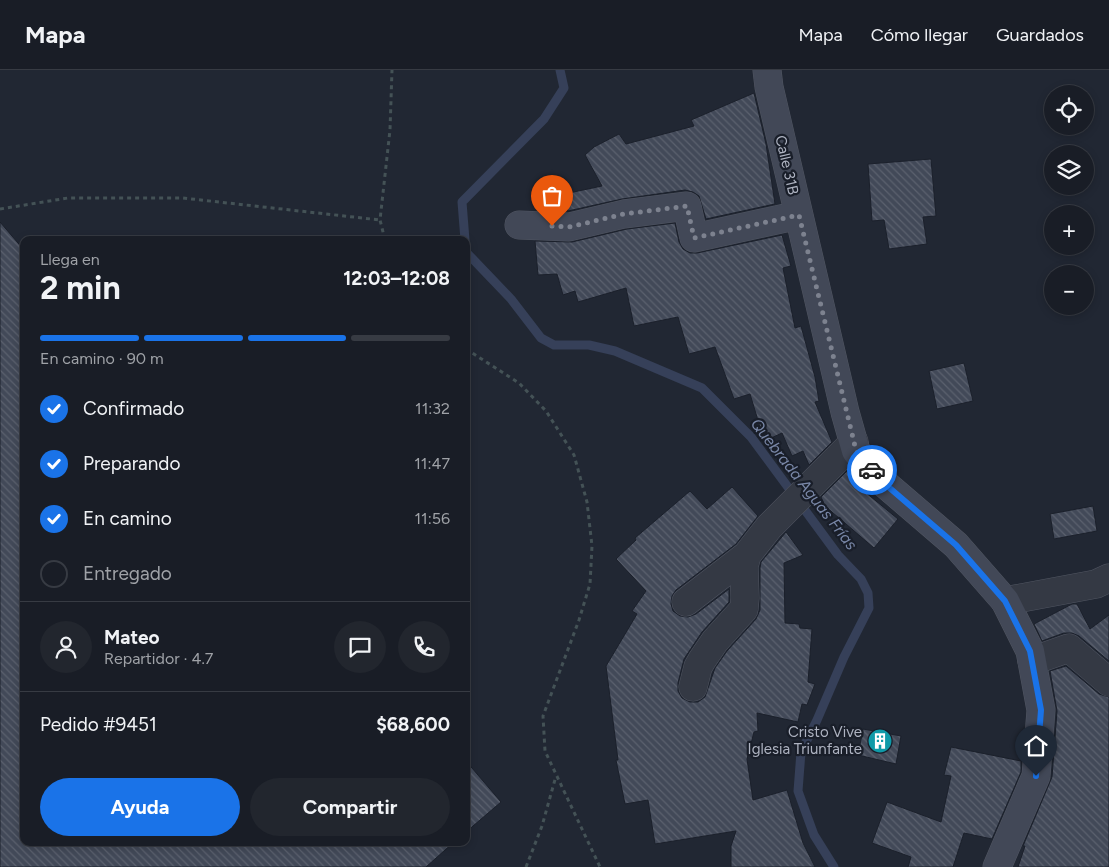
<!DOCTYPE html>
<html lang="es">
<head>
<meta charset="utf-8">
<style>
	:root { --surface:#191d26; --page:#22262e; --text:#f1f3f6; --muted:#9fa2a7; --line:#373b43; --accent:#1a73e8 }
	body { margin:0; font-family:Figtree,sans-serif; background:var(--page); color:var(--text); height:100vh; display:flex; flex-direction:column; font-size:19px; white-space:nowrap }
	* { box-sizing:border-box; margin:0 }
	p { font-size:16px; color:var(--muted) }
	.icon { flex:none; width:28px; height:28px; fill:none; stroke:currentColor; stroke-width:2; stroke-linecap:round; stroke-linejoin:round }
	.map { position:relative; flex:1; overflow:hidden }
	.details { position:absolute; left:20px; top:166px; width:450px; height:610px; display:flex; flex-direction:column; background:var(--surface); border-radius:10px; box-shadow:0 2px 8px #0003,0 0 0 1px var(--line) }
	.details>* { flex:none }
	.controls { position:absolute; left:1044px; top:15px; display:grid; gap:10px }
	.controls a { display:grid; place-items:center; width:50px; height:50px; border-radius:50%; background:var(--surface); box-shadow:0 2px 8px #0003,0 0 0 1px var(--line); font-size:25px }
	.pin { position:absolute; display:grid; place-items:center; width:42px; height:42px; color:#fff; margin:-51px -21px; border-radius:50% 50% 50% 0; rotate:-45deg; box-shadow:0 0 5px #0007 }
	.pin .icon { rotate:45deg }
	.courier { position:absolute; display:grid; place-items:center; width:50px; height:50px; margin:-25px; border:4px solid #1a73e8; border-radius:50%; background:#fff; color:#222; box-shadow:0 1px 6px #0007 }
	.summary em { font-style:normal; font-weight:700 }
	.summary div { display:flex; flex-direction:column-reverse }
	.summary { display:flex; align-items:center; justify-content:space-between; height:85px; padding:0 20px }
	h1 { font-size:32px; font-weight:700; line-height:38px }
	.bar { display:grid; grid-template-columns:repeat(4,1fr); gap:8px 5px; align-content:center; height:60px; padding:0 20px }
	.bar i { height:6px; border-radius:4px; background:var(--line) }
	.bar .active { background:var(--accent) }
	.bar p { grid-column:span 4 }
	.line { display:flex; align-items:center; gap:12px; padding:0 20px; border-top:1px solid var(--line) }
	.line div { flex:1 }
	.round { display:grid; place-items:center; flex:none; width:52px; height:52px; border-radius:26px; background:var(--page) }
	ol { padding:0 20px; list-style:none }
	li { display:flex; align-items:center; gap:15px; height:55px }
	li p { margin-inline-start:auto }
	li .icon { padding:5px; border-radius:50%; background:var(--accent); color:#fff; stroke-width:4 }
	li:last-child { color:var(--muted) }
	li i { width:28px; height:28px; border:2px solid var(--line); border-radius:50% }
	.action { display:flex; gap:10px; margin-top:auto; padding:10px 20px }
	.action a { flex:1; height:58px; border-radius:30px; background:var(--accent); color:#fff; font-size:20px; font-weight:700; line-height:58px; text-align:center }
	.action a+a { background:var(--page); color:var(--text) }
	header { display:flex; align-items:center; gap:30px; box-sizing:border-box; height:70px; padding:0 25px; background:var(--surface); border-bottom:1px solid var(--line) }
	header strong { font-size:24px }
	nav { display:flex; gap:28px; margin-inline-start:auto; font-size:18px }
	.map>svg:first-child { display:block }
	.lines { fill:none; stroke-linecap:round; stroke-linejoin:round }
	.stream { stroke:#364059; stroke-width:9 }
	.building { fill:url(#building-back-hatch); stroke:#1b202b }
	.street-casing { stroke:#515662; stroke-width:29 }
	.secondary-casing { stroke:#515662; stroke-width:29 }
	.path { stroke:#445256; stroke-width:3; stroke-dasharray:4 4; stroke-linecap:butt }
	.street { stroke:#343944; stroke-width:28 }
	.secondary { stroke:#424857; stroke-width:28 }
	.done { stroke:#7d828f; stroke-width:5; stroke-dasharray:0 9 }
	.route { stroke:#1a73e8; stroke-width:6 }
	.labels { text-anchor:middle; dominant-baseline:central; stroke-width:4.5; stroke-linejoin:round; paint-order:stroke }
	.street-label { font-size:15px; fill:#aeb3c1; stroke:#191e29 }
	.poi-label { font-size:15px; fill:#aeb3c1; stroke:#191e29; text-anchor:end }
	.water-label { font-size:16px; font-style:italic; fill:#7987a7; stroke:#191e29 }
</style>
</head>
<body>
<header>
<strong>Mapa</strong>
<nav><a>Mapa</a><a>Cómo llegar</a><a>Guardados</a></nav>
</header>
<div class="map">
<svg width="1109" height="797" viewBox="0 0 1109 797">
	<defs>
		<pattern id="building-back-hatch" width="6" height="6" patternUnits="userSpaceOnUse" patternTransform="scale(1.25)"><rect width="6" height="6" fill="#424958"/><path d="M-1 5l2 2M0 0l6 6M5-1l2 2" fill="none" stroke="#5b616e"/></pattern>
	</defs>
	<rect width="100%" height="100%" fill="#212733"/>
	<g class="lines">
		<path class="stream" d="M465,170L462,132L544,49L564,18L560,0
			M466,182L511,229L541,268L554,275H589L615,281L702,318L751,367L838,485L861,509L868,523L869,538L844,587L817,650L801,682L798,721L814,765L834,797"/>
	</g>
	<path class="building" d="M754,23L766,74L775,134L706,149L699,126L693,122L685,120L622,129L568,141L564,124L602,116L585,85L594,77L619,64L626,74L694,56L691,50Z
		M931,89L936,146L923,147L927,174L889,179L884,150L872,151L868,94Z
		M0,152L24,180V772H454L426,797H0Z
		M675,153L679,172L683,179L690,183H697L782,165L791,196L783,198L795,258L801,256L815,307L819,331L815,332L832,372L809,395L803,381L792,386L782,363L769,369L767,365L763,367L750,324L734,329L715,277L689,284L678,247L634,256L626,218L578,232L575,221L563,225L557,204L538,205L535,171L572,172L627,159Z
		M964,293L973,331L937,339L929,301Z
		M848,400L859,417L898,449L874,478L825,436L821,427Z
		M732,417L758,446L736,474L676,520L672,526L671,534L673,541L680,546L688,547L696,544L729,519V532L702,562L684,589L678,613V621L682,628L690,632H698L705,627L715,598L727,581L756,549L760,540V498L761,492L786,462L803,485L784,493L785,553L799,554L800,558L812,559L808,612L815,614L807,635L802,634L798,652L757,643L758,661L754,662L747,689L753,730L787,720L803,773L815,797H731V776L736,761L655,774L648,730L625,734L616,690H618L606,596L637,544L632,541L646,521L616,489L636,470L635,468L690,421L707,439Z
		M1093,436L1097,461L1054,469L1050,444Z
		M1072,534H1077L1090,559L1109,545V591L1079,566L1072,563H1064L1042,571L1034,554Z
		M1066,596L1099,624L1109,627V797H1018L1025,776H1023L1052,707L1057,641L1050,601Z
		M863,659L901,666L896,694L858,685Z
		M951,677L1021,691V702L992,769L964,763L953,797H908L911,787L872,773L887,732L941,752L951,706L944,705Z
		M466,691L501,732L466,762Z"/>
	<g class="lines">
		<defs>
			<path id="street" d="M1005,531L1096,514L1109,508
				M686,532L747,485
				M1032,591L1069,578L1109,612
				M693,617L698,597L702,590L715,571L744,539L745,528L744,496L747,485L769,457L854,372"/>
			<path id="secondary" d="M767,0L769,17L845,342L856,381L878,408L956,475L1005,531L1030,581L1041,640L1036,706L997,797
				M519,155L569,157L624,144L687,136L694,168L799,145"/>
		</defs>
		<use href="#street" class="street-casing"/>
		<use href="#secondary" class="secondary-casing"/>
		<path class="path" d="M0,139L68,128H183L380,150
			M385,170L380,150L390,60L392,0
			M466,279L519,313L546,341L574,385L587,432L592,476L590,514L579,550L543,646L545,681L600,797
			M526,797L542,756L556,706"/>
		<use href="#street" class="street"/>
		<use href="#secondary" class="secondary"/>
	</g>
	<g class="lines">
		<path class="done" d="M552,156L569,157L624,144L687,136L694,168L799,145L854,372L856,381L872,400"/>
		<path class="route" d="M872,400L878,408L956,475L1005,531L1030,581L1041,640L1036,706"/>
	</g>
	<defs>
		<symbol id="building-disc" viewBox="-11 -11 22 22"><circle r="9.5" fill="#0f9aa8" stroke="#191e29"/><path d="M-4-6H4V6H1V3H-1V6H-4ZM-2.5-4.3h1.7v1.8h-1.7ZM.8-4.3h1.7v1.8H.8ZM-2.5-1h1.7V.8h-1.7ZM.8-1h1.7V.8H.8Z" fill="#fff"/></symbol>
	</defs>
	<g fill-rule="evenodd">
		<use href="#building-disc" x="866" y="657" width="28" height="28"/>
	</g>
	<g class="labels">
		<g class="street-label">
			<text transform="translate(787 95) rotate(77)">Calle 31B</text>
		</g>
		<g class="poi-label">
			<text x="862" y="662">Cristo Vive<tspan x="862" dy="17">Iglesia Triunfante</tspan></text>
		</g>
		<g class="water-label">
			<text transform="translate(804 414) rotate(52)">Quebrada Aguas Frías</text>
		</g>
	</g>
</svg>
<div class="controls">
<a><svg class="icon" aria-label="locate" viewBox="0 0 24 24"><circle cx="12" cy="12" r="6"/><path d="M12 2v4M12 18v4M2 12h4M18 12h4"/></svg></a>
<a><svg class="icon" aria-label="layers" viewBox="0 0 24 24"><path d="M12 4l9 5-9 5-9-5zM3 14l9 5 9-5"/></svg></a>
<a>+</a>
<a>−</a>
</div>
<div class="pin" style="left:552px;top:156px;background:#ea580c"><svg class="icon" aria-label="bag" viewBox="0 0 24 24"><path d="M5 8h14l-1 12H6zM9 8a3 3 0 0 1 6 0"/></svg></div>
<div class="pin" style="left:1036px;top:706px;background:#1f2937"><svg class="icon" aria-label="home" viewBox="0 0 24 24"><path d="M3 11l9-7 9 7M6 9v11h12V9"/></svg></div>
<div class="courier" style="left:872px;top:400px"><svg class="icon" aria-label="car" viewBox="0 0 24 24"><path d="M5 17H2v-5l4-1 3-4h7l3 4 3 1v5h-3M9 17h6M6 11h13"/><circle cx="7" cy="17" r="2"/><circle cx="17" cy="17" r="2"/></svg></div>
<section class="details">
<div class="summary"><div><h1>2 min</h1><p>Llega en</p></div><em>12:03–12:08</em></div>
<div class="bar"><i class="active"></i><i class="active"></i><i class="active"></i><i></i><p>En camino · 90 m</p></div>
<ol>
<li><svg class="icon" aria-label="check" viewBox="0 0 24 24"><path d="M5 12l5 5 9-10"/></svg>Confirmado<p>11:32</p></li>
<li><svg class="icon" aria-label="check" viewBox="0 0 24 24"><path d="M5 12l5 5 9-10"/></svg>Preparando<p>11:47</p></li>
<li><svg class="icon" aria-label="check" viewBox="0 0 24 24"><path d="M5 12l5 5 9-10"/></svg>En camino<p>11:56</p></li>
<li><i></i>Entregado</li>
</ol>
<div class="line" style="height:90px"><a class="round"><svg class="icon" aria-label="person" viewBox="0 0 24 24"><circle cx="12" cy="8" r="4"/><path d="M4 21q1-7 8-7t8 7"/></svg></a><div><b>Mateo</b><p>Repartidor · 4.7</p></div><a class="round"><svg class="icon" aria-label="chat" viewBox="0 0 24 24"><path d="M4 5h16v11H9l-5 4z"/></svg></a><a class="round"><svg class="icon" aria-label="phone" viewBox="0 0 24 24"><path d="M5 4h4l2 5-3 2q2 4 5 5l2-3 5 2v4C11 20 4 13 5 4z"/></svg></a></div>
<div class="line" style="height:65px"><div>Pedido #9451</div><b>$68,600</b></div>
<div class="action"><a>Ayuda</a><a>Compartir</a></div>
</section>
</div>
</body>
</html>
